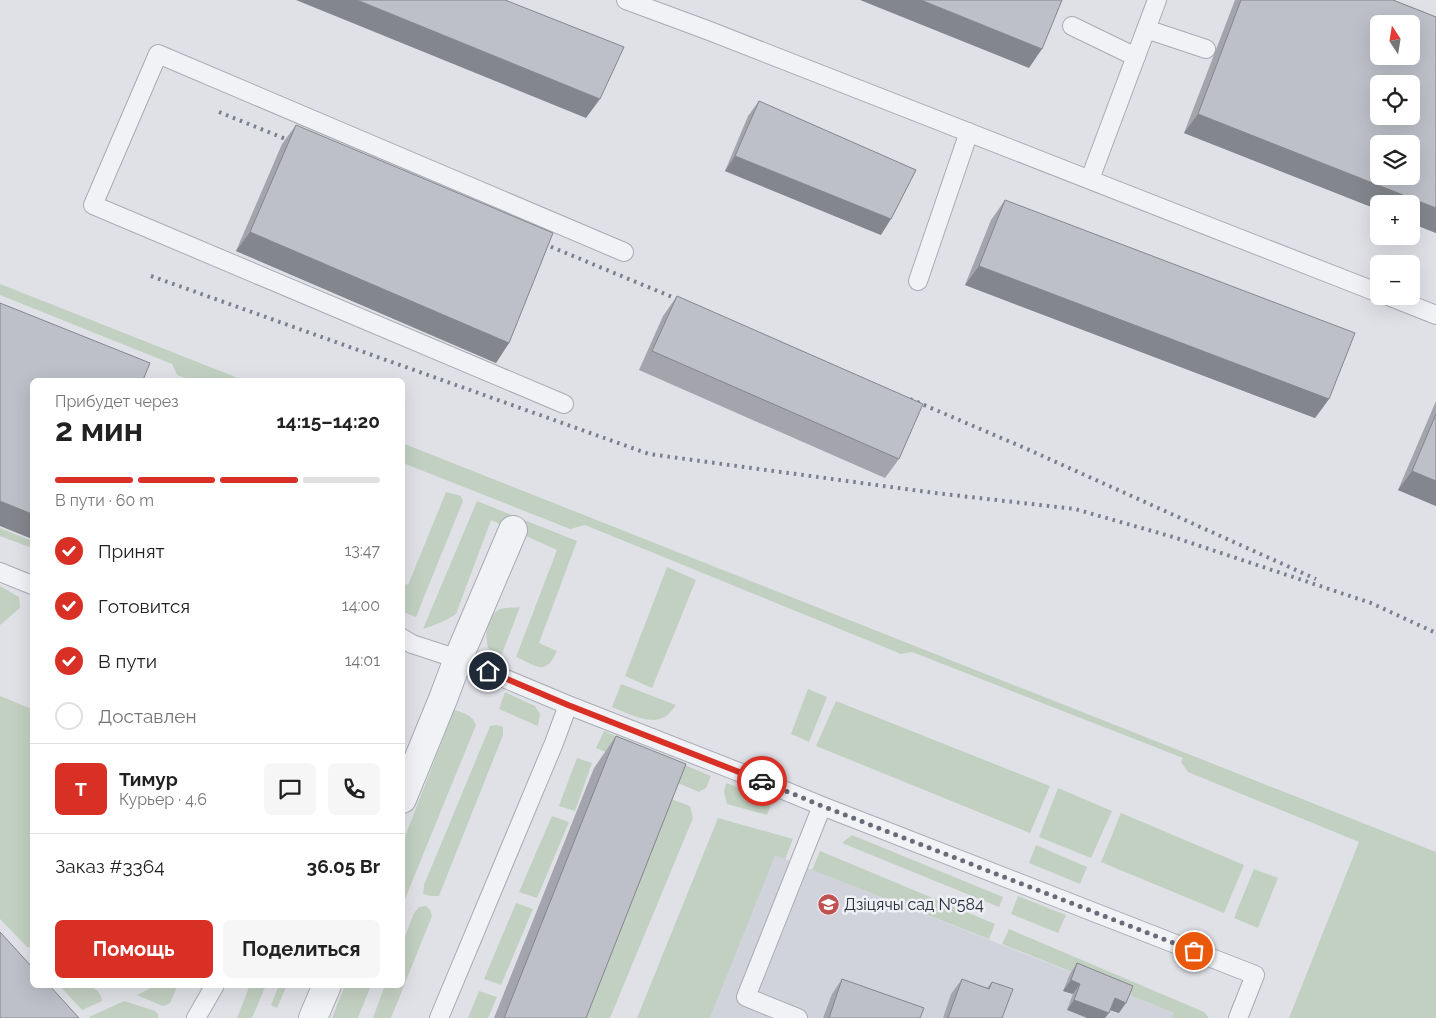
<!DOCTYPE html>
<html lang="ru">
<head>
<meta charset="utf-8">
<style>
	:root { --surface:#fff; --page:#f6f6f6; --text:#222; --muted:#767676; --line:#e0e0e0; --accent:#d93025 }
	body { margin:0; font-family:Raleway,sans-serif; background:var(--page); color:var(--text); height:100vh; display:flex; flex-direction:column; font-size:19px; white-space:nowrap }
	* { box-sizing:border-box; margin:0 }
	p { font-size:16px; color:var(--muted) }
	.icon { flex:none; width:28px; height:28px; fill:none; stroke:currentColor; stroke-width:2; stroke-linecap:round; stroke-linejoin:round }
	.map { position:relative; flex:1; overflow:hidden }
	.drawer { position:absolute; left:30px; top:378px; width:375px; height:610px; display:flex; flex-direction:column; background:var(--surface); border-radius:8px; box-shadow:0 5px 20px #0002 }
	.drawer>* { flex:none }
	.needle { width:32px; rotate:348deg }
	.fabs { position:absolute; left:1370px; top:15px; display:grid; gap:10px }
	.fabs a { display:grid; place-items:center; width:50px; height:50px; border-radius:8px; background:var(--surface); box-shadow:0 5px 20px #0002; font-size:25px }
	.pin { position:absolute; display:grid; place-items:center; width:42px; height:42px; color:#fff; margin:-21px; border:2px solid #fff; border-radius:50%; box-shadow:0 1px 5px #0007 }
	.courier { position:absolute; display:grid; place-items:center; width:50px; height:50px; margin:-25px; border:4px solid #d93025; border-radius:50%; background:#fff; color:#222; box-shadow:0 1px 6px #0007 }
	.summary em { font-style:normal; font-weight:700 }
	.summary div { display:flex; flex-direction:column-reverse }
	.summary { display:flex; align-items:center; justify-content:space-between; height:85px; padding:0 25px }
	h1 { font-size:32px; font-weight:700; line-height:38px }
	.bar { display:grid; grid-template-columns:repeat(4,1fr); gap:8px 5px; align-content:center; height:60px; padding:0 25px }
	.bar i { height:6px; border-radius:4px; background:var(--line) }
	.bar .current { background:var(--accent) }
	.bar p { grid-column:span 4 }
	.line { display:flex; align-items:center; gap:12px; padding:0 25px; border-top:1px solid var(--line) }
	.line div { flex:1 }
	.round { display:grid; place-items:center; flex:none; width:52px; height:52px; border-radius:8px; background:var(--page) }
	ol { padding:0 25px; list-style:none }
	li { display:flex; align-items:center; gap:15px; height:55px }
	li p { margin-inline-start:auto }
	li .icon { padding:5px; border-radius:50%; background:var(--accent); color:#fff; stroke-width:4 }
	li:last-child { color:var(--muted) }
	li i { width:28px; height:28px; border:2px solid var(--line); border-radius:50% }
	.primary-button { display:flex; gap:10px; margin-top:auto; padding:10px 25px }
	.primary-button a { flex:1; height:58px; border-radius:8px; background:var(--accent); color:#fff; font-size:20px; font-weight:700; line-height:58px; text-align:center }
	.primary-button a+a { background:var(--page); color:var(--text) }
	.map>svg:first-child { display:block }
	.built { fill:#d1d3dc }
	.green { fill:#c2d0c1 }
	.lines { fill:none; stroke-linecap:round; stroke-linejoin:round }
	.lane-casing { stroke:#a9abb4; stroke-width:20 }
	.street-casing { stroke:#a9abb4; stroke-width:30 }
	.lane { stroke:#f1f2f6; stroke-width:18 }
	.street { stroke:#f1f2f6; stroke-width:28 }
	.rail { stroke:#7a7e8f; stroke-width:4; stroke-dasharray:2.5 5; stroke-linecap:butt }
	.wall { fill:#a3a4ad }
	.shaded-wall { fill:#84868d }
	.building { fill:#bdbfc9; stroke:#84868d; fill-rule:evenodd }
	.done { stroke:#696c78; stroke-width:5; stroke-dasharray:0 9 }
	.route { stroke:#d93025; stroke-width:6 }
	.labels { text-anchor:middle; dominant-baseline:central; stroke-width:5; stroke-linejoin:round; paint-order:stroke }
	.poi-label { font-size:16px; fill:#2a2d3c; stroke:#eef0f5; text-anchor:start }
</style>
</head>
<body>
<div class="map">
<svg width="1436" height="1018" viewBox="0 0 1436 1018">
	<rect width="100%" height="100%" fill="#dfe1e7"/>
	<path class="built" d="M775,855L1174,1013L1172,1018H710Z"/>
	<path class="green" d="M0,284L243,380H191L177,375L172,364L0,295Z
		M402,443L1436,852V1018H1289L1359,842L1188,772L1181,762L1183,758L912,652L901,654L585,525L570,529L403,463Z
		M446,492L461,496L463,501L416,617L403,612V583L408,585Z
		M477,501L577,541L539,643L557,651C545,677 537,666 516,657L557,550L491,520L456,614C446,621 435,625 423,629Z
		M0,528L32,541V548L0,536Z
		M667,567L696,580L652,688L625,676Z
		M0,586L19,597L20,608L0,625Z
		M520,607L501,656L488,648C485,634 485,617 500,609C506,607 514,608 520,607Z
		M621,684L676,705C673,709 669,714 665,717C649,726 626,712 612,707Z
		M808,689L827,697L809,742L791,734Z
		M505,692L535,706L540,714L538,726L499,709Z
		M0,696L32,709V947H27L0,919Z
		M836,701L1050,786L1030,833L816,746Z
		M454,710C465,713 472,715 476,725L403,904V842Z
		M497,725L503,727V735L439,896H431L423,894L424,885L490,726Z
		M604,731L711,776L706,788L699,792L596,748Z
		M577,758L592,763L575,811L559,806Z
		M726,783L773,800L767,815L727,804L724,792Z
		M1058,788L1112,811L1091,858L1039,837Z
		M668,798L690,806L693,818L610,1018H580Z
		M1121,813L1244,865L1224,913L1101,862Z
		M552,816L569,822L537,898L519,892Z
		M718,818L793,839L785,859L775,856L710,1018H637Z
		M852,835L1003,897L999,907L842,843Z
		M1036,845L1087,867L1080,884L1029,863Z
		M820,851L995,924L989,939L812,870Z
		M1254,869L1278,878L1258,928L1234,918Z
		M1018,896L1066,915L1058,933L1011,914Z
		M516,903L533,909L501,985L484,979Z
		M426,906L430,910L432,916L391,1018H373L385,985H402L403,942L414,913L419,907Z
		M1009,929L1204,1012L1209,1018H1172L1174,1013L1002,944Z
		M59,985C74,985 100,981 102,1001L82,1010Z
		M157,985H178L170,1003L163,1006L137,995Z
		M250,985H266L252,1018H237Z
		M279,985H287L277,1008L271,1005Z
		M345,985H371L358,1018H332Z
		M479,991L497,997L488,1018H468Z
		M124,1001L155,1011L158,1014V1018H90L89,1017Z"/>
	<g class="lines">
		<defs>
			<path id="lane" d="M626,0L707,30L1379,293
				M1072,26L1136,57
				M1146,29L1206,49
				M1090,179L1157,0
				M918,281L969,132
				M1388,296L1436,315
				M564,404L93,205L158,54L624,252
				M0,572L32,585
				M402,638L412,644L458,659L568,705L754,778L822,806L1255,975L1238,1018
				M196,1018L215,985
				M439,1018L554,743L568,705
				M798,1018L746,997L822,806"/>
			<path id="street" d="M402,799L443,699L458,659L513,530
				M313,1018L327,985"/>
		</defs>
		<use href="#lane" class="lane-casing"/>
		<use href="#street" class="street-casing"/>
		<use href="#lane" class="lane"/>
		<use href="#street" class="street"/>
		<path class="rail" d="M219,112L298,144
			M537,241L689,304
			M151,276L649,454L935,493L1075,509L1173,537L1371,603L1436,633
			M910,399L1027,449L1316,579"/>
	</g>
	<path class="wall" d="M1235,0H1393L1436,17V233L1411,223V204H1379V210L1184,133Z
		M759,101L881,235L725,171L748,116Z
		M296,125L509,343L496,363L236,251L282,144Z
		M1005,200L1329,399L1315,418L965,285L991,220Z
		M677,296L899,459L885,478L639,370L663,316Z
		M1436,401V506L1398,490Z
		M616,736L586,1018H494L594,768Z
		M1077,963L1119,1013L1110,1010H1067L1073,994L1063,991L1070,974Z
		M842,979L920,1018H823L832,994Z
		M962,979L987,988L992,982L1002,1018H943L951,994Z"/>
	<path class="shaded-wall" d="M296,0H357L600,99L586,118Z
		M860,0H921L1042,49L1029,68Z
		M1198,114L1436,208V233L1411,223V204H1379V210L1184,133Z
		M735,156L891,219L881,235L725,171Z
		M250,232L509,343L496,363L236,251Z
		M979,266L1329,399L1315,418L965,285Z
		M1412,471L1436,481V506L1398,490Z
		M0,501L32,514V539L0,526Z
		M1071,980L1080,984L1073,994L1063,991Z
		M1115,998L1126,1003L1119,1013L1107,1009Z
		M1074,1000L1109,1013L1105,1018H1087L1067,1010Z"/>
	<path class="building" d="M357,0H505L624,47L600,99Z
		M921,0H1062L1042,49Z
		M1241,0H1393L1436,17V208L1198,114ZM1379,24H1411V56H1379ZM1379,84H1411V116H1379ZM1379,144H1411V176H1379Z
		M759,101L916,170L891,219L735,156Z
		M296,125L553,233L509,343L250,232Z
		M1005,200L1355,333L1329,399L979,266Z
		M677,296L923,404L899,459L652,351Z
		M0,303L150,363L143,380H32V514L0,501Z
		M1436,414V481L1412,471Z
		M616,736L686,764L586,1018H504Z
		M0,932L32,967V985H49L79,1018H0Z
		M1077,963L1133,986L1126,1003L1115,998L1109,1013L1074,1000L1080,984L1071,980Z
		M842,979L924,1008L920,1018H829Z
		M962,979L989,989L992,982L1013,989L1002,1018H948Z"/>
	<g class="lines">
		<path class="done" d="M762,781L822,806L1194,951"/>
		<path class="route" d="M488,671L568,705L762,781"/>
	</g>
	<defs>
		<symbol id="school-disc" viewBox="-11 -11 22 22"><circle r="9.5" fill="#c05350" stroke="#eef0f5"/><path d="M0-5L7-2L0 1L-7-2ZM-4 1L0 2.5L4 1V4Q0 6-4 4Z" fill="#fff"/></symbol>
	</defs>
	<g fill-rule="evenodd">
		<use href="#school-disc" x="816" y="892" width="25" height="25"/>
	</g>
	<g class="labels">
		<g class="poi-label">
			<text x="844" y="904">Дзіцячы сад №584</text>
		</g>
	</g>
</svg>
<div class="fabs">
<a><svg class="needle" viewBox="-14 -14 28 28"><path d="M0-13l5 13h-10z" fill="#e53935"/><path d="M0 13l5-13h-10z" fill="#767676"/></svg></a>
<a><svg class="icon" aria-label="locate" viewBox="0 0 24 24"><circle cx="12" cy="12" r="6"/><path d="M12 2v4M12 18v4M2 12h4M18 12h4"/></svg></a>
<a><svg class="icon" aria-label="layers" viewBox="0 0 24 24"><path d="M12 4l9 5-9 5-9-5zM3 14l9 5 9-5"/></svg></a>
<a>+</a>
<a>−</a>
</div>
<div class="pin" style="left:1194px;top:951px;background:#ea580c"><svg class="icon" aria-label="bag" viewBox="0 0 24 24"><path d="M5 8h14l-1 12H6zM9 8a3 3 0 0 1 6 0"/></svg></div>
<div class="pin" style="left:488px;top:671px;background:#1f2937"><svg class="icon" aria-label="home" viewBox="0 0 24 24"><path d="M3 11l9-7 9 7M6 9v11h12V9"/></svg></div>
<div class="courier" style="left:762px;top:781px"><svg class="icon" aria-label="car" viewBox="0 0 24 24"><path d="M5 17H2v-5l4-1 3-4h7l3 4 3 1v5h-3M9 17h6M6 11h13"/><circle cx="7" cy="17" r="2"/><circle cx="17" cy="17" r="2"/></svg></div>
<section class="drawer">
<div class="summary"><div><h1>2 мин</h1><p>Прибудет через</p></div><em>14:15–14:20</em></div>
<div class="bar"><i class="current"></i><i class="current"></i><i class="current"></i><i></i><p>В пути · 60 m</p></div>
<ol>
<li><svg class="icon" aria-label="check" viewBox="0 0 24 24"><path d="M5 12l5 5 9-10"/></svg>Принят<p>13:47</p></li>
<li><svg class="icon" aria-label="check" viewBox="0 0 24 24"><path d="M5 12l5 5 9-10"/></svg>Готовится<p>14:00</p></li>
<li><svg class="icon" aria-label="check" viewBox="0 0 24 24"><path d="M5 12l5 5 9-10"/></svg>В пути<p>14:01</p></li>
<li><i></i>Доставлен</li>
</ol>
<div class="line" style="height:90px"><b class="round" style="background:var(--accent);color:#fff">Т</b><div><b>Тимур</b><p>Курьер · 4.6</p></div><a class="round"><svg class="icon" aria-label="chat" viewBox="0 0 24 24"><path d="M4 5h16v11H9l-5 4z"/></svg></a><a class="round"><svg class="icon" aria-label="phone" viewBox="0 0 24 24"><path d="M5 4h4l2 5-3 2q2 4 5 5l2-3 5 2v4C11 20 4 13 5 4z"/></svg></a></div>
<div class="line" style="height:65px"><div>Заказ #3364</div><b>36.05 Br</b></div>
<div class="primary-button"><a>Помощь</a><a>Поделиться</a></div>
</section>
</div>
</body>
</html>
